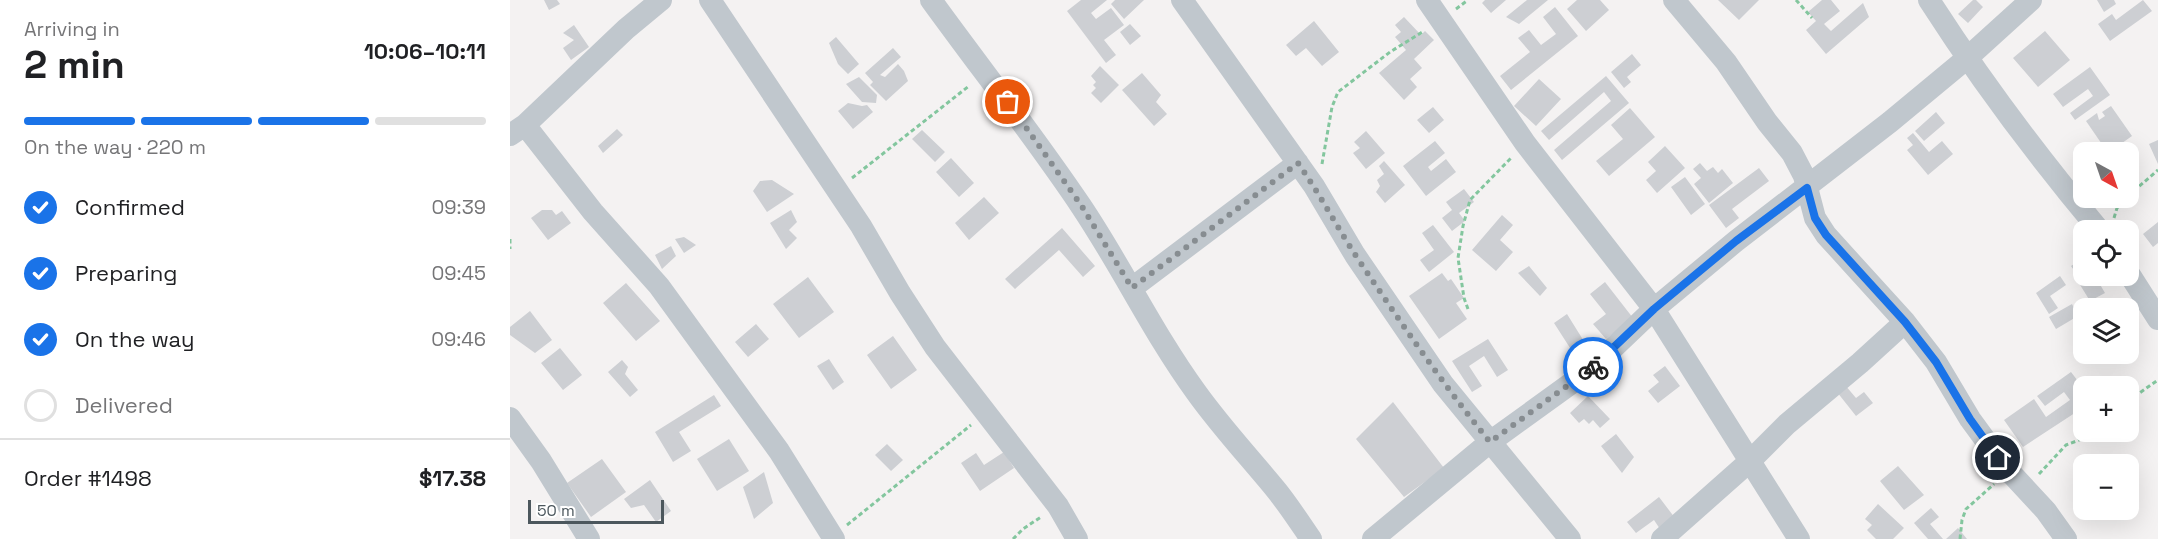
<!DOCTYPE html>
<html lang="en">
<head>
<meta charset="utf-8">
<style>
	:root { --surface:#fff; --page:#f6f6f6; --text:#202124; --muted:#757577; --line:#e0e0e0; --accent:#1a73e8 }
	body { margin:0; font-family:"Space Grotesk",sans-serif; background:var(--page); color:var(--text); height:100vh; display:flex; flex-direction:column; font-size:22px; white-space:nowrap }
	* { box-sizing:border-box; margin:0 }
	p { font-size:20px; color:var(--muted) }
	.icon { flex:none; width:33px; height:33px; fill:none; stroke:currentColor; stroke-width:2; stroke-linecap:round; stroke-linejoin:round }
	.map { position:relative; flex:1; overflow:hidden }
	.sheet { display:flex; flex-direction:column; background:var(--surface); width:510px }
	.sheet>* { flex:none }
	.needle { width:39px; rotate:140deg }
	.buttons { position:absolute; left:1563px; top:142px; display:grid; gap:12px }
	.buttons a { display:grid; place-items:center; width:66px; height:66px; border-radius:12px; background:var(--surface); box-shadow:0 6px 24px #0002; font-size:30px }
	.scale { position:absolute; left:18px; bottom:15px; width:136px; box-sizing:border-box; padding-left:6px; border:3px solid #4c575d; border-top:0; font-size:16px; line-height:21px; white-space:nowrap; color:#4c575d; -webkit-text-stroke:4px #fff; paint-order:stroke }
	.pin { position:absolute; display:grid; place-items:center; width:51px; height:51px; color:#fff; margin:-26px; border:3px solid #fff; border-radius:50%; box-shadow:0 2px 6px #0007 }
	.courier { position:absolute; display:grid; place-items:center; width:60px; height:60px; margin:-30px; border:4px solid #1a73e8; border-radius:50%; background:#fff; color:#222; box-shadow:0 2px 8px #0007 }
	.overview em { font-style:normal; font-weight:700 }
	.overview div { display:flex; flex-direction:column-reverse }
	.overview { display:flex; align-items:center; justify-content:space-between; height:102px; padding:0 24px }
	h1 { font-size:39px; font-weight:700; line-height:45px }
	.bar { display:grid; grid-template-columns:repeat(4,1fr); gap:9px 6px; align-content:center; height:72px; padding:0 24px }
	.bar i { height:8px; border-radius:4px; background:var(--line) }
	.bar .current { background:var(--accent) }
	.bar p { grid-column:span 4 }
	.line { display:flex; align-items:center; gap:15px; padding:0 24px; border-top:2px solid var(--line) }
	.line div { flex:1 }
	ol { padding:0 24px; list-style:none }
	li { display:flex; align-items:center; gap:18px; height:66px }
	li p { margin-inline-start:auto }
	li .icon { padding:6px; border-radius:50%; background:var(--accent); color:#fff; stroke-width:4 }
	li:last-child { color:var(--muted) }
	li i { width:33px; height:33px; border:3px solid var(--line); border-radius:50% }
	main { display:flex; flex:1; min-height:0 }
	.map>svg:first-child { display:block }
	.building { fill:#cdcfd3 }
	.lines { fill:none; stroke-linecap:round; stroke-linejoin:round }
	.path { stroke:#83c69e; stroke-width:3; stroke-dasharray:4.5 3; stroke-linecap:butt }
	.minor { stroke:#c0c7cd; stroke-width:22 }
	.done { stroke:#878d91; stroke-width:6; stroke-dasharray:0 10.8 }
	.route { stroke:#1a73e8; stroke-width:8 }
</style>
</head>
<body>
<main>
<section class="sheet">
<div class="overview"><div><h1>2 min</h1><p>Arriving in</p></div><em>10:06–10:11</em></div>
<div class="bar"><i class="current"></i><i class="current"></i><i class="current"></i><i></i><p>On the way · 220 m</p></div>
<ol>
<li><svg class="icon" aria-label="check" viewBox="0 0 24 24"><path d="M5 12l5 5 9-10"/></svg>Confirmed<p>09:39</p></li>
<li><svg class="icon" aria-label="check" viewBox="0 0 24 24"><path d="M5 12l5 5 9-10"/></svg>Preparing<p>09:45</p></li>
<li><svg class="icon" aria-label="check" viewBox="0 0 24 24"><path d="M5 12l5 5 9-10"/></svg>On the way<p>09:46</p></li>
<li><i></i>Delivered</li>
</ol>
<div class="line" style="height:78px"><div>Order #1498</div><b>$17.38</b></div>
</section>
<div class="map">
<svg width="1648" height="539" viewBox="0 0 1648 539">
	<rect width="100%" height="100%" fill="#f4f2f2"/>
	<path class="building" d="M34,0H47L50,4L39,10Z
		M571,0H597L581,13L586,19L601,8L614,25L594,40L606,55L596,63L557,11Z
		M605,0H634L614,19L601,4Z
		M975,0H996L981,13L972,3Z
		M1017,0H1038L1009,24L996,17Z
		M1067,0H1090L1099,10L1076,31L1057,9Z
		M1208,0H1249L1229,20Z
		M1312,0H1321L1330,11L1314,24L1321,31L1353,3L1359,17L1316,54L1296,30L1306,21L1298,12Z
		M1463,0H1466L1473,7L1458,23L1448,14Z
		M1587,0H1604L1606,4L1594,12Z
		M1633,0L1642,11L1600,41L1588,24L1602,14L1606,20Z
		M1045,7L1068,36L1001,90L990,76L1020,52L1008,38L1019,30L1031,45L1046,34L1033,17Z
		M894,17L911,35L915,31L924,40L904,59L912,68L900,79L907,87L894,100L869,73L896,50L885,37L891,32L885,25Z
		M804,21L829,52L812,66L796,48L786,56L776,45Z
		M620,24L631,36L620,45L610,32Z
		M64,25L79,47L61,60L53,48L64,40L53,33Z
		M1535,31L1560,60L1528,87L1503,58Z
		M326,37L349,64L338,74L328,64L319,43Z
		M383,48L391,57L370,75L375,77L388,64L394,71L398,81L376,101L360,85L363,82L355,73Z
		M1122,54L1131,65L1117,77L1121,82L1114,88L1101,72Z
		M590,66L609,85L591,103L581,93L586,88L583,85L586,82L581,76Z
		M1580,67L1600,95L1565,120L1560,113L1583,96L1578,89L1553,107L1543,94Z
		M632,73L651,95L646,102L657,114L644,126L612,90Z
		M1096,76L1119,103L1052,160L1044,150L1101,101L1094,92L1039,140L1031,131Z
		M349,77L367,95L366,103L352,102L336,84Z
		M1029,79L1051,99L1026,126L1004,106Z
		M338,103L352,106L357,105L363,112L343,129L328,111Z
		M1601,106L1622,136L1598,153L1576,121L1587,113L1589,120L1595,116L1592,112Z
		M923,107L934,120L919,133L907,120Z
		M1120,108L1145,137L1099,176L1086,161L1113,139L1101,125Z
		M1426,112L1435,123L1414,141L1405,131Z
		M107,129L113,135L93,153L88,146Z
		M412,130L435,152L425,162L402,139Z
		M856,131L875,153L856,169L843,153L850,148L844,142Z
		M1403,133L1419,152L1432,141L1443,154L1418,175L1397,150L1403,145L1397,138Z
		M1648,140V164L1639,144Z
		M925,141L935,153L918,167L921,171L936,159L946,172L916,196L893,166Z
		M1155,146L1175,168L1147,193L1136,180L1146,171L1138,162Z
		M441,158L464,183L449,197L426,172Z
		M874,161L895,185L875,203L866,192L870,186L867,180L874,174L869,166Z
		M1190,163L1197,171L1203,167L1208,173L1212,169L1223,183L1199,203L1184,184L1191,178L1183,169Z
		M1249,168L1259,181L1222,209L1229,218L1216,228L1199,205Z
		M1175,177L1195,204L1181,215L1161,187Z
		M262,180L284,194L257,212L243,191L250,181Z
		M954,189L964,202L949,213L955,221L942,231L932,218L942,210L936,202Z
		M474,197L489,213L459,240L445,223Z
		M32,210H42L46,215L52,211L61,223L38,240L21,218Z
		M281,210L287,222L279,230L287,238L276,249L260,223Z
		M992,215L1003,225L990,240L1003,252L986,271L962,250Z
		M1648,222V243L1643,247L1633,234Z
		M923,225L944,252L919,272L910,260L924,250L912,233Z
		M552,228L585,266L573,277L549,250L505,289L495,279Z
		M174,237L186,245L174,253L165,239Z
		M161,246L166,256L152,269L145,255Z
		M1574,257V272L1568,276L1561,266Z
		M1019,266L1037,288L1030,296L1008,273Z
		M932,273L938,281L941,279L954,298L946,303L957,319L929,339L899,296Z
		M1550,276L1556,285L1540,296L1548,308L1539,314L1526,293Z
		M1573,276H1585L1595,293L1580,301L1567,280Z
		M298,277L324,312L289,338L263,304Z
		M1095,282L1123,318L1096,339L1083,324L1096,314L1080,294Z
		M116,283L150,321L126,341L93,303Z
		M1562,304L1568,316L1546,329L1539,317Z
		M20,311L42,340L25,353L0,335V327Z
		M1057,314L1075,343L1062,351L1044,323Z
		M246,324L259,339L238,357L225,342Z
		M383,336L407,370L381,389L357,355Z
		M978,339L998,370L987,377L974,356L959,366L972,386L962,392L942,361Z
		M50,348L72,375L53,390L31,363Z
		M319,359L334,382L323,390L307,366Z
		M112,360L118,367L115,374L128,390L120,397L98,372Z
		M1155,366L1170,386L1148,403L1138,391L1149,382L1143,375Z
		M1561,372L1574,389V407L1513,447L1494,420L1524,399L1536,417L1560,400L1554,392L1535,406L1527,396Z
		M1335,385L1346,398L1354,392L1363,403L1346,416L1327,392Z
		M204,395L211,406L169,432L181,451L163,462L145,432Z
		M1078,396L1100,419L1090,428L1083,420L1079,424L1074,419L1069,423L1060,413Z
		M883,402L934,468L894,497L846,439Z
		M1106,434L1124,457L1112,473L1091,446Z
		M219,439L239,471L207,491L187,459Z
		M377,444L393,460L381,471L365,455Z
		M494,452L504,468L470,491L451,463L466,453L474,465Z
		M92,459L116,492L81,517L57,483Z
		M1388,466L1414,495L1394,510L1370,481Z
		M254,472L263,503L244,519L233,487Z
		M140,480L161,511L146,522L134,505L121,508L114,499Z
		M1149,497L1165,518L1150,529L1144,520L1126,533L1117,522Z
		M1368,504L1394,528L1383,539H1366L1357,530L1362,525L1355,519Z
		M1421,508L1429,517L1420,524L1433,539H1418L1404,523Z
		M1448,528L1457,539H1436Z"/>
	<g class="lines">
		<path class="path" d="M1286,0L1302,18
			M946,9L958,0
			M812,164L822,107L828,92L880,52L914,31
			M342,178L459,86
			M1618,196L1648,170
			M1604,218L1607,208L1617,198
			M0,239V249
			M958,309L954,298L948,258L953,226L960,200L1002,157
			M1618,401L1648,380
			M1529,474L1556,445L1577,437L1583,432
			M337,525L461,425
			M503,539L513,529L531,517
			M1450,539L1452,520L1456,509L1484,484"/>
		<path class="minor" d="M200,0L351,226L390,293L425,347L548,506L567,539
			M421,0C471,69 524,136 571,206C612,267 643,333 686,392C711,427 740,458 767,491C779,506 790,523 801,539
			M672,0L804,186L845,255L933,384L1060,539
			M917,0L1015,143L1144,309L1289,539
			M1164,0L1216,62L1257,122L1282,153L1294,176L1305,218L1316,235L1395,322L1426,362L1460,419L1479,445L1498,470L1536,511L1556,539
			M1419,0C1471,81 1528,157 1590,231
			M15,125L83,212L149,286L269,451L324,539
			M0,135L15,125L116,29L151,0
			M1618,272L1648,319
			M622,288L788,163
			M0,418L31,461L79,539
			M863,539L980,442L1081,369L1144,309L1226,241L1380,122L1456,59L1521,0
			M1152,539L1240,461L1277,424L1350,363L1395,322"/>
	</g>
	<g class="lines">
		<path class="done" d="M498,102L571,205L622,288L788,163C809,193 826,225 846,256C889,320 931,382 980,442L1083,367"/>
		<path class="route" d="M1083,367L1144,309L1226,241L1297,188L1305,218L1316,235L1395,322L1426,362L1460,419L1488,458"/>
	</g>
</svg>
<div class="buttons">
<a><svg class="needle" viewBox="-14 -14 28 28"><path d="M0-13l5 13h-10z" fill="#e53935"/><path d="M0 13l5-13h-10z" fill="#757577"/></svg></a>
<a><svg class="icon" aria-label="locate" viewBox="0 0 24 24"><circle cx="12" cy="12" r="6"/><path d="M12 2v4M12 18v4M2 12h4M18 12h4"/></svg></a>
<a><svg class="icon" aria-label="layers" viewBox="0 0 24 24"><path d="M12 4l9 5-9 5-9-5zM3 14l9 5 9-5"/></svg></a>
<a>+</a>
<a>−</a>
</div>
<div class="scale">50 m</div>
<div class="pin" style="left:498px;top:102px;background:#ea580c"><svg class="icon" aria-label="bag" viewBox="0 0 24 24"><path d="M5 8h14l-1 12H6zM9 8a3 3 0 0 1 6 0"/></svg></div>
<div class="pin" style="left:1488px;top:458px;background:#1f2937"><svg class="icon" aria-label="home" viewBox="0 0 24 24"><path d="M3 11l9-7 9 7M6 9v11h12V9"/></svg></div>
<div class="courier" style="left:1083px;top:367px"><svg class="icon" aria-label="bike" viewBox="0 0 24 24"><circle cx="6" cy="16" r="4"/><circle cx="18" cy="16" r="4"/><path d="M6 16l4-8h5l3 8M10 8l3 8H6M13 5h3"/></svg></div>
</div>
</main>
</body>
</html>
